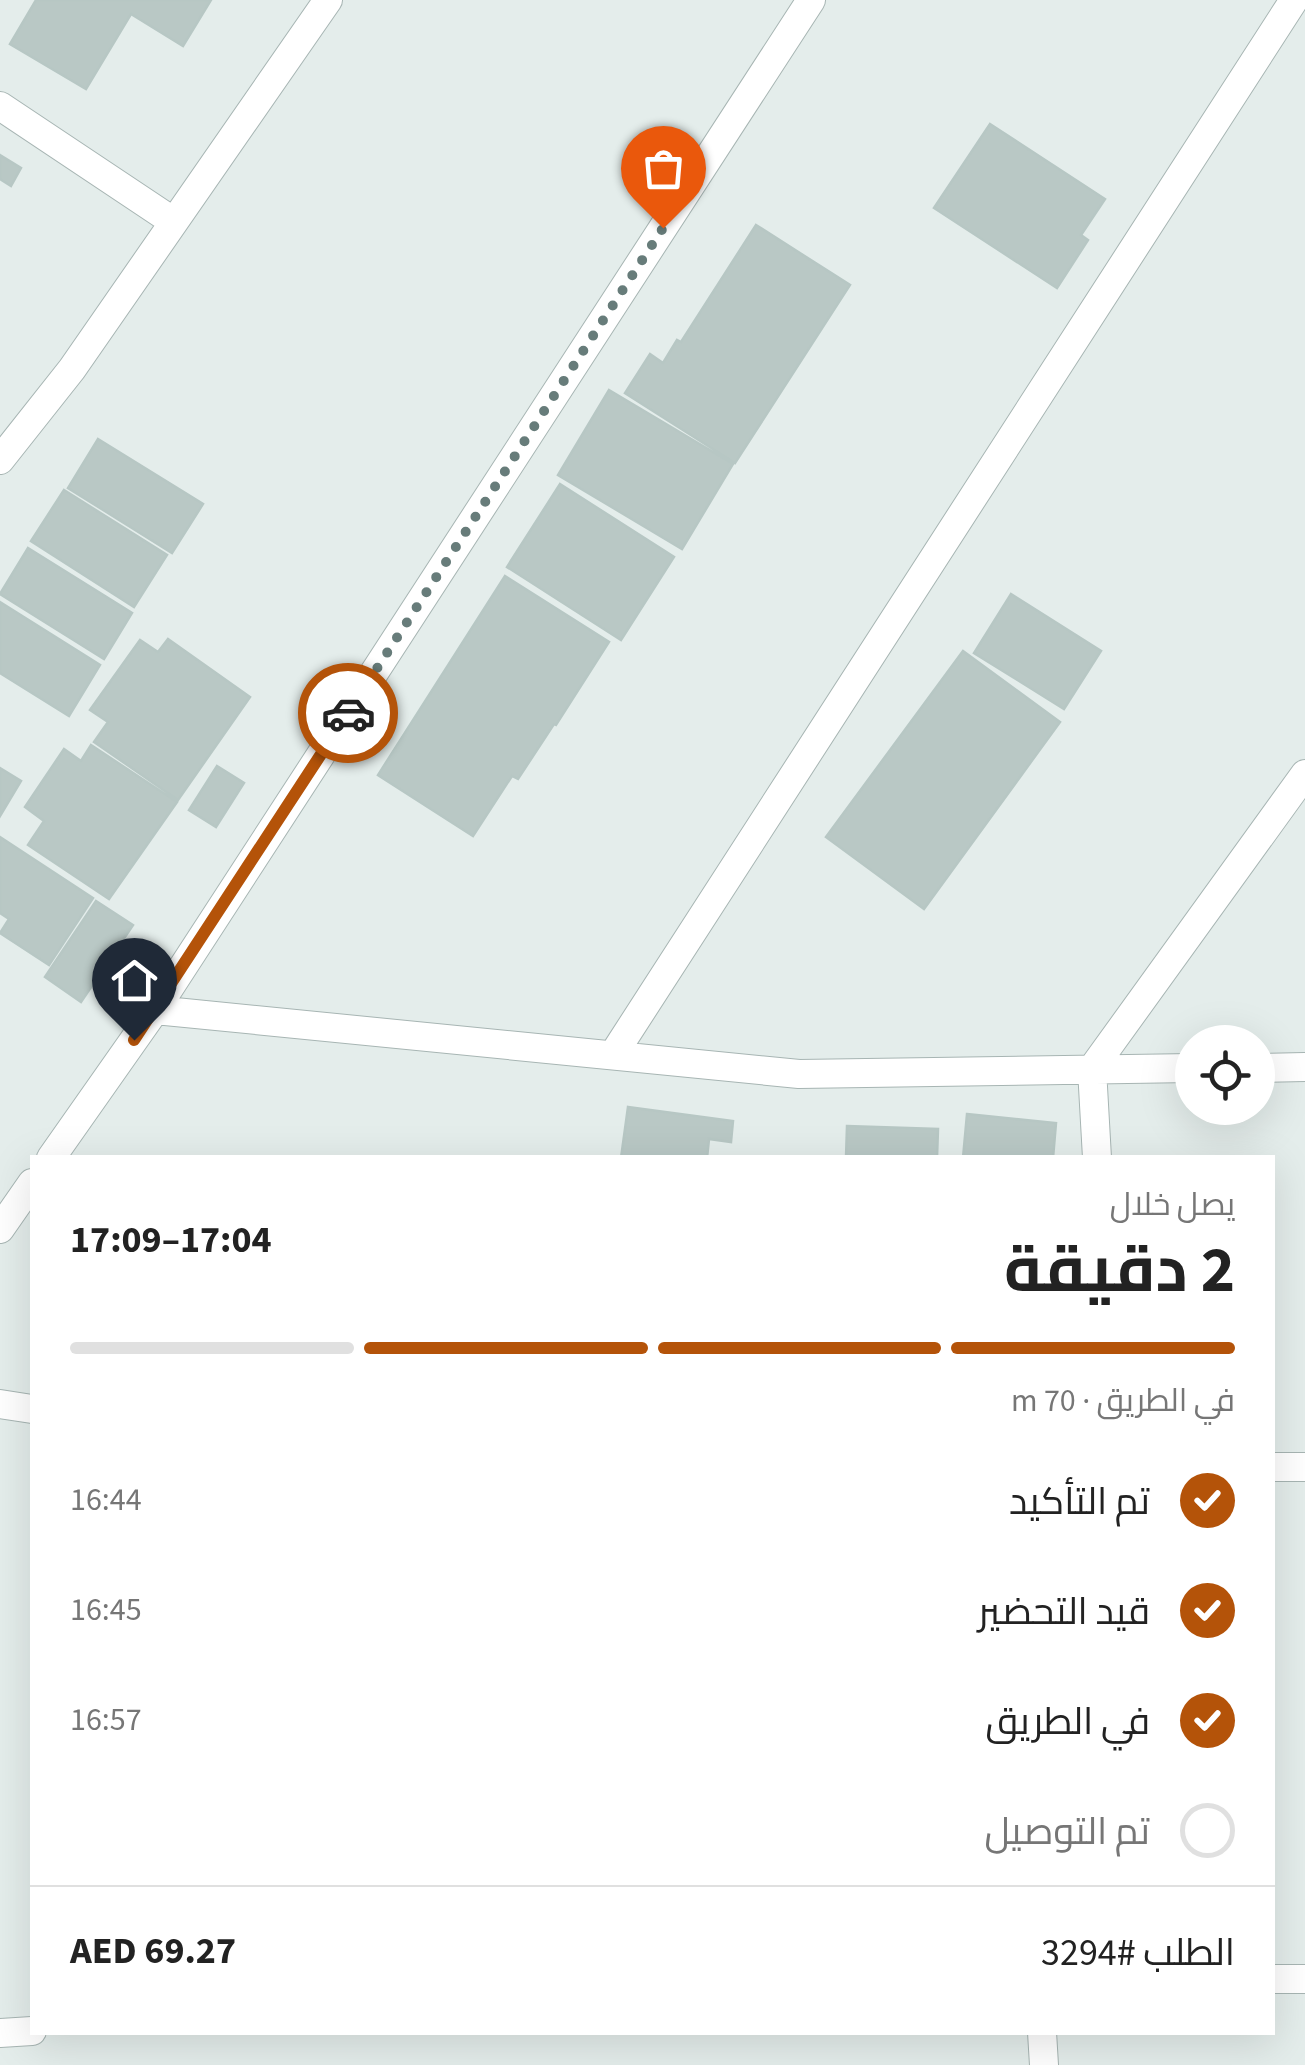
<!DOCTYPE html>
<html lang="ar">
<head>
<meta charset="utf-8">
<style>
	:root { --surface:#fff; --page:#f6f6f6; --text:#222; --muted:#767676; --line:#e0e0e0; --accent:#b45309 }
	body { margin:0; font-family:"Source Sans 3",Cairo,sans-serif; background:var(--page); color:var(--text); direction:rtl; height:100vh; display:flex; flex-direction:column; font-size:38px; white-space:nowrap }
	* { box-sizing:border-box; margin:0 }
	p { font-size:32px; color:var(--muted) }
	.icon { flex:none; width:55px; height:55px; fill:none; stroke:currentColor; stroke-width:2; stroke-linecap:round; stroke-linejoin:round }
	.map { position:relative; flex:1; overflow:hidden; direction:ltr }
	.details { position:absolute; left:30px; top:1155px; width:1245px; height:880px; display:flex; flex-direction:column; background:var(--surface); border-radius:0px; box-shadow:0 10px 40px #0002; direction:rtl }
	.details>* { flex:none }
	.tools { position:absolute; left:1175px; top:1025px; display:grid; gap:20px }
	.tools a { display:grid; place-items:center; width:100px; height:100px; border-radius:50%; background:var(--surface); box-shadow:0 10px 40px #0002; font-size:50px }
	.pin { position:absolute; display:grid; place-items:center; width:85px; height:85px; color:#fff; margin:-102px -42px; border-radius:50% 50% 50% 0; rotate:-45deg; box-shadow:0 0 10px #0007 }
	.pin .icon { rotate:45deg }
	.courier { position:absolute; display:grid; place-items:center; width:100px; height:100px; margin:-50px; border:8px solid #b45309; border-radius:50%; background:#fff; color:#222; box-shadow:0 2px 12px #0007 }
	.summary em { font-style:normal; font-weight:700 }
	.summary div { display:flex; flex-direction:column-reverse }
	.summary { display:flex; align-items:center; justify-content:space-between; height:170px; padding:0 40px }
	h1 { font-size:65px; font-weight:700; line-height:75px }
	.bar { display:grid; grid-template-columns:repeat(4,1fr); gap:15px 10px; align-content:center; height:120px; padding:0 40px }
	.bar i { height:12px; border-radius:8px; background:var(--line) }
	.bar .active { background:var(--accent) }
	.bar p { grid-column:span 4 }
	.line { display:flex; align-items:center; gap:25px; padding:0 40px; border-top:2px solid var(--line) }
	.line div { flex:1 }
	ol { padding:0 40px; list-style:none }
	li { display:flex; align-items:center; gap:30px; height:110px }
	li p { margin-inline-start:auto }
	li .icon { padding:10px; border-radius:50%; background:var(--accent); color:#fff; stroke-width:4 }
	li:last-child { color:var(--muted) }
	li i { width:55px; height:55px; border:5px solid var(--line); border-radius:50% }
	.map>svg:first-child { display:block }
	.building { fill:#b9c8c5; stroke:#b7c7c4; stroke-width:2.5 }
	.lines { fill:none; stroke-linecap:round; stroke-linejoin:round }
	.minor-casing { stroke:#a7b5b3; stroke-width:30 }
	.minor { stroke:#fff; stroke-width:28 }
	.done { stroke:#677c7a; stroke-width:10; stroke-dasharray:0 18 }
	.route { stroke:#b45309; stroke-width:12 }
</style>
</head>
<body>
<div class="map">
<svg width="1305" height="2065" viewBox="0 0 1305 2065">
	<rect width="100%" height="100%" fill="#e4edeb"/>
	<path class="building" d="M36,0H211L183,46L131,14L86,89L10,44Z
		M990,124L1105,199L1081,235L1088,240L1057,288L934,208Z
		M0,155L21,168L11,186L0,179Z
		M756,225L850,285L735,463L625,393L650,354L663,363L677,340L681,342Z
		M609,390L733,464L682,549L558,475Z
		M98,439L203,504L172,553L68,488Z
		M560,484L674,557L621,640L507,567Z
		M64,490L167,555L134,607L31,541Z
		M28,548L132,613L104,659L0,594Z
		M505,576L609,642L556,725L554,724L518,779L512,776L473,836L378,775Z
		M1011,594L1101,651L1064,709L974,653Z
		M0,602L100,665L69,716L0,673Z
		M168,639L250,697L178,800L94,742L108,722L90,710L140,640L158,652Z
		M963,651L1060,722L924,909L826,837Z
		M91,745L177,802L109,899L28,845L44,821L25,807L64,749L81,761Z
		M217,766L244,783L216,827L189,810Z
		M0,768L21,781L0,816Z
		M0,837L93,898L49,965L0,933L9,919L0,913Z
		M96,901L133,925L81,1002L45,977Z
		M628,1107L733,1121L731,1142L709,1139L707,1158H621Z
		M967,1114L1056,1123L1053,1158H963Z
		M847,1126L938,1129L937,1158H846Z"/>
	<g class="lines">
		<defs>
			<path id="minor" d="M0,106L174,222
				M0,460L72,369L328,0
				M155,1010L799,1074L1192,1068
				M613,1055L1294,0
				M1258,1068L1305,1067
				M51,1158L155,1010L811,0
				M1097,1158L1092,1069L1305,774
				M0,1229L32,1183
				M0,1404L32,1409
				M1272,1467H1305
				M1272,1979H1305
				M1042,2032L1044,2065
				M0,2033L32,2031"/>
		</defs>
		<use href="#minor" class="minor-casing"/>
		<use href="#minor" class="minor"/>
	</g>
	<g class="lines">
		<path class="done" d="M348,713L663,228"/>
		<path class="route" d="M134,1040L348,713"/>
	</g>
</svg>
<div class="tools">
<a><svg class="icon" aria-label="locate" viewBox="0 0 24 24"><circle cx="12" cy="12" r="6"/><path d="M12 2v4M12 18v4M2 12h4M18 12h4"/></svg></a>
</div>
<div class="pin" style="left:663px;top:228px;background:#ea580c"><svg class="icon" aria-label="bag" viewBox="0 0 24 24"><path d="M5 8h14l-1 12H6zM9 8a3 3 0 0 1 6 0"/></svg></div>
<div class="pin" style="left:134px;top:1040px;background:#1f2937"><svg class="icon" aria-label="home" viewBox="0 0 24 24"><path d="M3 11l9-7 9 7M6 9v11h12V9"/></svg></div>
<div class="courier" style="left:348px;top:713px"><svg class="icon" aria-label="car" viewBox="0 0 24 24"><path d="M5 17H2v-5l4-1 3-4h7l3 4 3 1v5h-3M9 17h6M6 11h13"/><circle cx="7" cy="17" r="2"/><circle cx="17" cy="17" r="2"/></svg></div>
<section class="details">
<div class="summary"><div><h1>2 دقيقة</h1><p>يصل خلال</p></div><em>17:04–17:09</em></div>
<div class="bar"><i class="active"></i><i class="active"></i><i class="active"></i><i></i><p>في الطريق · 70 m</p></div>
<ol>
<li><svg class="icon" aria-label="check" viewBox="0 0 24 24"><path d="M5 12l5 5 9-10"/></svg>تم التأكيد<p>16:44</p></li>
<li><svg class="icon" aria-label="check" viewBox="0 0 24 24"><path d="M5 12l5 5 9-10"/></svg>قيد التحضير<p>16:45</p></li>
<li><svg class="icon" aria-label="check" viewBox="0 0 24 24"><path d="M5 12l5 5 9-10"/></svg>في الطريق<p>16:57</p></li>
<li><i></i>تم التوصيل</li>
</ol>
<div class="line" style="height:130px"><div>الطلب #3294</div><b>AED 69.27</b></div>
</section>
</div>
</body>
</html>
